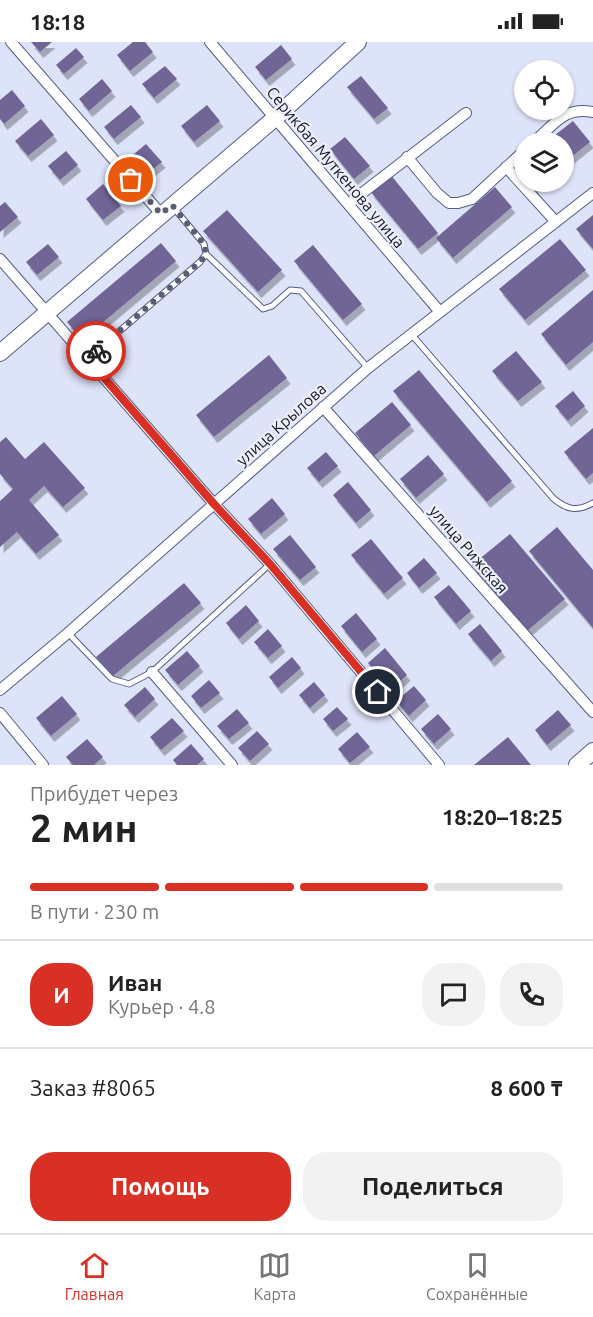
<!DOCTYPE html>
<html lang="ru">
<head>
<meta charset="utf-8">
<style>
	:root { --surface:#fff; --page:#f2f2f2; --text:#222; --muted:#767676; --line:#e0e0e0; --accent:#d93025 }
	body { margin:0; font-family:Ubuntu,sans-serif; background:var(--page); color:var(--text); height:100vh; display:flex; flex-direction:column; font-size:22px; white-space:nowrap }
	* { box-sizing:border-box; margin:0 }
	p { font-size:20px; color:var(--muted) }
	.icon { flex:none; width:33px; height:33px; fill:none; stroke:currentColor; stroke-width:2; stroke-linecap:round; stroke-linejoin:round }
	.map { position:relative; height:723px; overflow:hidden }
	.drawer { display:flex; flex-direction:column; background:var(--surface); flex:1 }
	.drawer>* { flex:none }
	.tools { position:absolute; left:514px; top:18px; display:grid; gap:12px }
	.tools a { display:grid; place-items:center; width:60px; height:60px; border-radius:50%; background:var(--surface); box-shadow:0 2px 4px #0004; font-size:30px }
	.pin { position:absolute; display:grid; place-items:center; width:51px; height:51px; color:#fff; margin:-26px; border:3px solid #fff; border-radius:50%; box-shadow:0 2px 6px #0007 }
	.courier { position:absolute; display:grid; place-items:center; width:60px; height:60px; margin:-30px; border:4px solid #d93025; border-radius:50%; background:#fff; color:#222; box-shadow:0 2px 8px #0007 }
	.head em { font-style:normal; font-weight:700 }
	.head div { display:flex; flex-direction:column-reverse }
	.head { display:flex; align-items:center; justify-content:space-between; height:102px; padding:0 30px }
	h1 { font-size:39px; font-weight:700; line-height:45px }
	.bar { display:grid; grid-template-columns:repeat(4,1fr); gap:9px 6px; align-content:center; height:72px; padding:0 30px }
	.bar i { height:8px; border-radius:4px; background:var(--line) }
	.bar .active { background:var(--accent) }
	.bar p { grid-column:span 4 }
	.line { display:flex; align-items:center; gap:15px; padding:0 30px; border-top:2px solid var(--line) }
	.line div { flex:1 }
	.round { display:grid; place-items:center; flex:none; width:63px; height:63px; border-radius:24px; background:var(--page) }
	.cta { display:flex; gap:12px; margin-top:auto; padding:12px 30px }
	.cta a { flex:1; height:69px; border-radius:24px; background:var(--accent); color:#fff; font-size:24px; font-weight:700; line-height:69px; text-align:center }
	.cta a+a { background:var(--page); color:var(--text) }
	.status { display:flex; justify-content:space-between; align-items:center; height:42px; padding:0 30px; background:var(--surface); direction:ltr }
	.status svg { height:16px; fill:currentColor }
	.tab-bar { display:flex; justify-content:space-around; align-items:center; height:84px; border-top:2px solid var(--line); background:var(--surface); font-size:16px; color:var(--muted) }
	.tab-bar a { display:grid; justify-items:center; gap:3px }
	.tab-bar .active { color:var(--accent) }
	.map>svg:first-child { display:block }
	.building { fill:#716596; filter:url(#shadow) }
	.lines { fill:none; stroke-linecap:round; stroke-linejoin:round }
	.lane-casing { stroke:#525c8a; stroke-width:7 }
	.street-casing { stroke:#525c8a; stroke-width:12 }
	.secondary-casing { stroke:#525c8a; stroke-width:18 }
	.lane { stroke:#fff; stroke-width:5 }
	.street { stroke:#fff; stroke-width:10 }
	.secondary { stroke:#fff; stroke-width:16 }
	.done { stroke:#595d71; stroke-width:6; stroke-dasharray:0 10.8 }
	.route { stroke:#d93025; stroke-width:8 }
	.labels { text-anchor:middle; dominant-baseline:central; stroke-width:4.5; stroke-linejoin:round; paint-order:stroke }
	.street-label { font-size:16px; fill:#121528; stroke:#edf0fb }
</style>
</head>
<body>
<div class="status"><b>18:18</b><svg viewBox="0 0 49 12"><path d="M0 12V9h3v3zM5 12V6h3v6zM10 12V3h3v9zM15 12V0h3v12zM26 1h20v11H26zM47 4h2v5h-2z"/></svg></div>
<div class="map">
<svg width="593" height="723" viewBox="0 0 593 723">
	<defs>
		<filter id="shadow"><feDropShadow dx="3.5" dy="6" stdDeviation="0" flood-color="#0004"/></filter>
	</defs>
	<rect width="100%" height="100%" fill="#dde3f8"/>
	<path class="building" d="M31,0H52L40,10Z
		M133,0H145L153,10L130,29L117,13Z
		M281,3L292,17L266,38L255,25Z
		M76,6L84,15L64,32L56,23Z
		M165,24L177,37L154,56L142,42Z
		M361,34L388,66L374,77L347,45Z
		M102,37L112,49L89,69L79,57Z
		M12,48L25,64L4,82L0,77V58Z
		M131,63L141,75L114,97L104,85Z
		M207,63L220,79L194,100L181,84Z
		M41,77L54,93L28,114L15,99Z
		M573,79L590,100L564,121V100H546Z
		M345,95L370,124L354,137L330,107Z
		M146,102L162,120L143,135L128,117Z
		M66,109L78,123L60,138L48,124Z
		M525,117V140H541L530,148L513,127Z
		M390,132L438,191L418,207L370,149Z
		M103,142L121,164L103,178L86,157Z
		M495,145L512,165L453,216L436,196Z
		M5,160L18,175L0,190V164Z
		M227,168L282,228L258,250L203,189Z
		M593,173V207L576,187Z
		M560,197L586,228L525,278L499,247Z
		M161,201L176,219L82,298L67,280Z
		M48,202L59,215L37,233L26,220Z
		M313,203L362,262L343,278L294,219Z
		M593,248V300L566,323L541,292Z
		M516,309L542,340L518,359L492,329Z
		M269,313L287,336L214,395L196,373Z
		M419,328L512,439L487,460L393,349Z
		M573,349L585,364L568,379L555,364Z
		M392,360L411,383L374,414L355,391Z
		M593,386V431L586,437L564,410Z
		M6,395L25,417L44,400L85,446L63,465L44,444L29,458L59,493L36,512L17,490L0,505V459L13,447L0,432V400Z
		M326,410L338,424L319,440L307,426Z
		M428,413L444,432L416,456L400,437Z
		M348,440L371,468L356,481L333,453Z
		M272,456L285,472L261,492L248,477Z
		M557,485L593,528V586L529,509Z
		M510,492L565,557L527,589L472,523Z
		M290,493L316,525L300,538L273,507Z
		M371,497L403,536L384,552L351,513Z
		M424,516L437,531L419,546L407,531Z
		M184,541L201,561L113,634L96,615Z
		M449,543L471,569L456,582L434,555Z
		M246,563L259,579L239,597L226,581Z
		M356,571L377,597L362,610L341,584Z
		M480,582L502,609L491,619L468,592Z
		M268,587L282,604L268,616L254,600Z
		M385,606L407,633L390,648L368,621Z
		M187,609L200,624L178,643L165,628Z
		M292,615L301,626L278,646L269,635Z
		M209,638L220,651L201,666L191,654Z
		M314,640L325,653L310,666L299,653Z
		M414,644L426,658L409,674L396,659Z
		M145,645L155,657L135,675L124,663Z
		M62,654L77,672L51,694L36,676Z
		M337,665L348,677L333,689L323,677Z
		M237,667L249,681L229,697L217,684Z
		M558,668L571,683L547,703L535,688Z
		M438,672L451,687L434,702L421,687Z
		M172,676L184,689L161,708L150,695Z
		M257,689L269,702L250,719L238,706Z
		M357,690L370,705L350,721L338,707Z
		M508,695L531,723H474Z
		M87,697L103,715L94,723H73L66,715Z
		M191,702L204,717L197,723H177L173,718Z"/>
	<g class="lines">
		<defs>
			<path id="lane" d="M206,212L263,267L272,264L290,248L301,249L368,326
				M412,293L553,456C567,468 577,470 593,461
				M87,317L200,220L206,212L204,202L173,165
				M68,591L112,637L129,642L152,630L270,522"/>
			<path id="street" d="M11,0L161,172
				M210,0L440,270
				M534,100C554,83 564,64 593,70
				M407,115L437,151L449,161H458L472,157L525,108
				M506,125L556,180
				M348,162L466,71
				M0,217L214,462L270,522L439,723
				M323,365L593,670
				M152,630L232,723
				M0,648L68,591L368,326L593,151
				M0,671L43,723"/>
			<path id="secondary" d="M0,311L275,76L358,0
				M577,723L593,709"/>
		</defs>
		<use href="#lane" class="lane-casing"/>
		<use href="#street" class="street-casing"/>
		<use href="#secondary" class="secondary-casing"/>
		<use href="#lane" class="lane"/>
		<use href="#street" class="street"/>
		<use href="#secondary" class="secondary"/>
	</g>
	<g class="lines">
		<path class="done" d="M96,309L200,220L206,212L204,202L172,163L161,172L131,138"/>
		<path class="route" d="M96,309L87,316L214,462L270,522L378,650"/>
	</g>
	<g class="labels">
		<g class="street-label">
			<text transform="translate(336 125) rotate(50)">Серикбая Муткенова улица</text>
			<text transform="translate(281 382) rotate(-42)">улица Крылова</text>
			<text transform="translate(469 507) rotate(49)">улица Рижская</text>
		</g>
	</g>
</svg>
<div class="tools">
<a><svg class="icon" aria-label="locate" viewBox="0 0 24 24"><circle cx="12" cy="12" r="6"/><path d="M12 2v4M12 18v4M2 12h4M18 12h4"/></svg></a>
<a><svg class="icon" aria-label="layers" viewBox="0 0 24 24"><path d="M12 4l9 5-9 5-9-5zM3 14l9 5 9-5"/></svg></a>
</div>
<div class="pin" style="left:131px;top:138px;background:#ea580c"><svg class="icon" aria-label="bag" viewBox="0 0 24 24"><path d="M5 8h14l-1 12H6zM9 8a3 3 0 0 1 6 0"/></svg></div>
<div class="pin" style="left:378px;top:650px;background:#1f2937"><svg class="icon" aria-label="home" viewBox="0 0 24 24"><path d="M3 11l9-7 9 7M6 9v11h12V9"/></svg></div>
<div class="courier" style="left:96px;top:309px"><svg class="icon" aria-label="bike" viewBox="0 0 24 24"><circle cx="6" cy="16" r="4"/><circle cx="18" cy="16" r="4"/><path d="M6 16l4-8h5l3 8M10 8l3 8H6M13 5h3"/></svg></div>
</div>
<section class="drawer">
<div class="head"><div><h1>2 мин</h1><p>Прибудет через</p></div><em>18:20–18:25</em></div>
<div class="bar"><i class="active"></i><i class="active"></i><i class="active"></i><i></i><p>В пути · 230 m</p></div>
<div class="line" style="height:108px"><b class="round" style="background:var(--accent);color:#fff">И</b><div><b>Иван</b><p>Курьер · 4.8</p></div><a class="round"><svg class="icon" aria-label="chat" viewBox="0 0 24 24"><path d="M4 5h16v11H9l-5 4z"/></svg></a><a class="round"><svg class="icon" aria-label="phone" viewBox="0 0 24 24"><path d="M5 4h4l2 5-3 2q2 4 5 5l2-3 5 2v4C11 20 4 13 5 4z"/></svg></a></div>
<div class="line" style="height:78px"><div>Заказ #8065</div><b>8 600 ₸</b></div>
<div class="cta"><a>Помощь</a><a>Поделиться</a></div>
</section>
<nav class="tab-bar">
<a class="active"><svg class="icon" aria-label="home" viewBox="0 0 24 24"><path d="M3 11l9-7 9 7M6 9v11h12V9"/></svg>Главная</a>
<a><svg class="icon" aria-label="map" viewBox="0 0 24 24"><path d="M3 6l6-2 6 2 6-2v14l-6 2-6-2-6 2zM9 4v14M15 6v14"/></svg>Карта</a>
<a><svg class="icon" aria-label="saved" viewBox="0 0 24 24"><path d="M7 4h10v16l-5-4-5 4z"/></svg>Сохранённые</a>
</nav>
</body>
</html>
